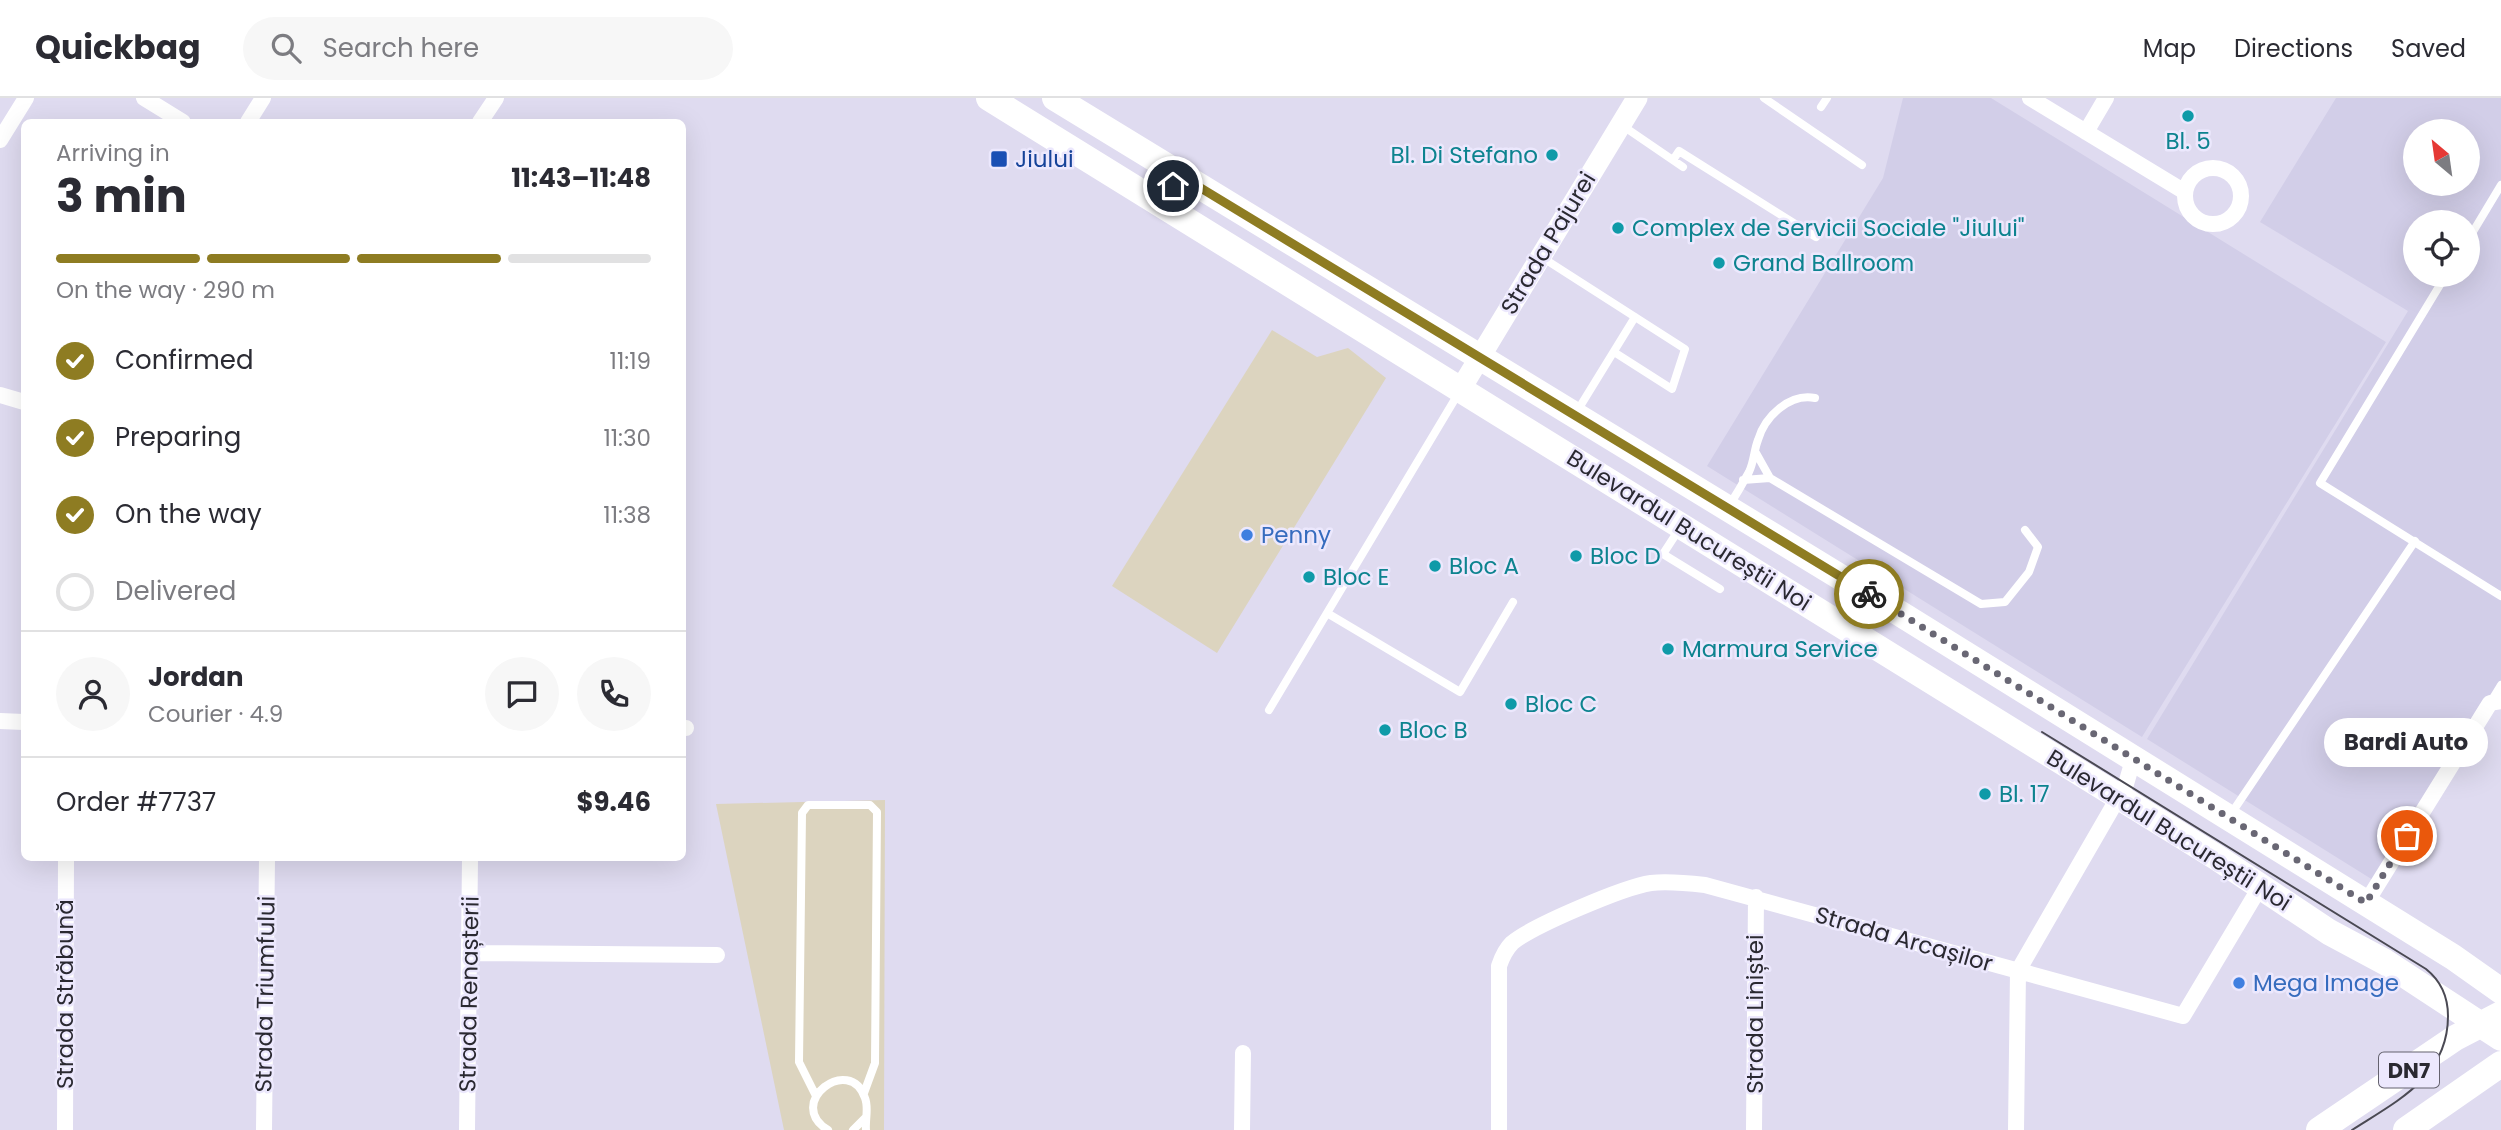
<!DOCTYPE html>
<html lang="en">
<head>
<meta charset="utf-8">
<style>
	:root { --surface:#fff; --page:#f7f7f7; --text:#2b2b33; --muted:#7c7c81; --line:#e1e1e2; --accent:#8e7c22 }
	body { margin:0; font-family:Poppins,sans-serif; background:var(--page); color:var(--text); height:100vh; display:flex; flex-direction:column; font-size:26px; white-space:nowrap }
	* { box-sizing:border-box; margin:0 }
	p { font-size:23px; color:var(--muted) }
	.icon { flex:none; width:38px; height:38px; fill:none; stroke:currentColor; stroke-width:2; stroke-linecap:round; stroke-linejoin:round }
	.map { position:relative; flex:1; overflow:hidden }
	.sheet { position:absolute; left:21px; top:21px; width:665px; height:742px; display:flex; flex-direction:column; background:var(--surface); border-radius:10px; box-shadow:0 7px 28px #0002 }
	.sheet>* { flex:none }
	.needle { width:46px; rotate:331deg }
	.fabs { position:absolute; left:2403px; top:21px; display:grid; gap:14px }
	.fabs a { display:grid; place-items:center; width:77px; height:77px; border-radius:50%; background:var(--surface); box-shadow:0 7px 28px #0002; font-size:35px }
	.pin { position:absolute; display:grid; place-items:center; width:60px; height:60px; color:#fff; margin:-30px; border:4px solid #fff; border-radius:50%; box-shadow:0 2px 7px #0007 }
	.courier { position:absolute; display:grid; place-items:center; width:70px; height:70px; margin:-35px; border:5px solid #8e7c22; border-radius:50%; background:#fff; color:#222; box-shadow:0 2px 9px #0007 }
	.bubble { position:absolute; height:49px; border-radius:24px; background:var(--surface); box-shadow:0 7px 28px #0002; font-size:23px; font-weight:700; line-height:49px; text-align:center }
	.headline em { font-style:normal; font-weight:700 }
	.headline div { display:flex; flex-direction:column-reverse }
	.headline { display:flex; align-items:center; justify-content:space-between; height:119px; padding:0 35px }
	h1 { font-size:46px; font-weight:700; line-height:52px }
	.bar { display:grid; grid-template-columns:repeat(4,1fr); gap:10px 7px; align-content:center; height:84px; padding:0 35px }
	.bar i { height:9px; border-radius:5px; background:var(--line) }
	.bar .active { background:var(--accent) }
	.bar p { grid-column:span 4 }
	.line { display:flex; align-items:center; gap:18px; padding:0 35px; border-top:2px solid var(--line) }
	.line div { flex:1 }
	.round { display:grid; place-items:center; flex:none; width:74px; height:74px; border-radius:37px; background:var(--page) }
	ol { padding:0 35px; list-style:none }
	li { display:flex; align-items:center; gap:21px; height:77px }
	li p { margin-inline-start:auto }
	li .icon { padding:7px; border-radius:50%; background:var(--accent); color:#fff; stroke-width:4 }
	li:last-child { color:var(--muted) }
	li i { width:38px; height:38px; border:4px solid var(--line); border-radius:50% }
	header { display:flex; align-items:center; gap:42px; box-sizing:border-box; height:98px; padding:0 35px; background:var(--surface); border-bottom:2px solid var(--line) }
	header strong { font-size:33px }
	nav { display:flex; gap:38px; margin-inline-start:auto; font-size:24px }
	.search { width:490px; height:63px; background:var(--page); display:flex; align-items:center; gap:18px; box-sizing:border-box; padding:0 24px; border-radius:38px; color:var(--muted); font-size:26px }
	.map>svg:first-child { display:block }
	.commercial { fill:#dcd4bf }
	.built { fill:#d2cee8; fill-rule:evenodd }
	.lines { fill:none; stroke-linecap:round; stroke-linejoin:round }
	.service { stroke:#fff; stroke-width:8 }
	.minor { stroke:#fff; stroke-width:16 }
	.tertiary { stroke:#fff; stroke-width:21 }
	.primary { stroke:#fff; stroke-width:26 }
	.tram { stroke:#4a4953; stroke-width:2 }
	.done { stroke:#696774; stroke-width:7; stroke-dasharray:0 12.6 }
	.route { stroke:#8e7c22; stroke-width:9 }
	.culture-dot { fill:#0f9aa8; stroke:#ece8fd; stroke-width:2.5 }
	.transit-dot { fill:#1a4fb4; stroke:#ece8fd; stroke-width:2.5 }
	.shop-dot { fill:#3f7fe0; stroke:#ece8fd; stroke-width:2.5 }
	.labels { text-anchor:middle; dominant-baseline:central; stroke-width:5; stroke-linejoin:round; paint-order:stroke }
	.shield { fill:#ece8fd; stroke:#64626e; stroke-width:2 }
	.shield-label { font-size:21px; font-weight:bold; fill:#2a2931 }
	.culture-label { font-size:23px; fill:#0d838f; stroke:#ece8fd; text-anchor:start }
	.transit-label { font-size:23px; fill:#164399; stroke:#ece8fd; text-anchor:start }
	.street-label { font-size:23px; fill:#2a2931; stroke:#ece8fd }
	.shop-label { font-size:23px; fill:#366cbe; stroke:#ece8fd; text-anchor:start }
</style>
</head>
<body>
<header>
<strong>Quickbag</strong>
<div class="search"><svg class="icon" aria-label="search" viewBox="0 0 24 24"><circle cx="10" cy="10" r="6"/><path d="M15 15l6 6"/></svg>Search here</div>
<nav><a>Map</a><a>Directions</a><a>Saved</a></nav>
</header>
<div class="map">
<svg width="2501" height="1032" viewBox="0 0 2501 1032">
	<rect width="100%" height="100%" fill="#dfdbf0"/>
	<path class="commercial" d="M1272,232L1317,259L1348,250L1386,280L1217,555L1112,488Z
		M885,702L884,1032H784L716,706Z"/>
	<path class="built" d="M1903,0H1991L2386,244L2142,639L1707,368L1883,80Z
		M2336,0H2501V600L2480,606L2373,782L2147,641L2408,213L2260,124ZM2415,33H2468V86H2415ZM2415,124H2468V177H2415Z"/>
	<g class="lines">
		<path class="service" d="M1764,0L1862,67
			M1821,9L1827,0
			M1623,28L1683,69
			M1673,62L1679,53L1816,139
			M2468,142L2501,87
			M1543,160L1685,251L1672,291L1614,254
			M2446,177L2320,385L2501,498
			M1576,315L1635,219
			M1756,355L1770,380
			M1743,382L1770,380L1981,506L2005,504L2029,474L2038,449L2025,432
			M1729,408C1736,397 1743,385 1749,374C1754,364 1754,352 1758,342C1765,318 1790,295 1815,300
			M1678,433L1663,456L1720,491
			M1327,515L1460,594L1513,504
			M2490,605L2501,587
			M1269,612L1458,296
			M2231,716L2415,443
			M816,998L799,964L802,715L808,707H870L877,714L875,965L864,995
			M828,1032C784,1005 850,955 865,1000C869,1010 865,1021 866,1032
			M853,1032L865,1020"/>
		<path class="minor" d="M144,0L183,24
			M2030,0L2185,94
			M248,24L263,0
			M480,24L496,0
			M2086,34L2106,0
			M0,42L26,0
			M2185 98a28 28 0 1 1 56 0a28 28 0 1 1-56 0Z
			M0,297L24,304
			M0,623L24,624
			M682,630H686
			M2366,805L2490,605L2501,603
			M469,855L717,857
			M65,1032L66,760
			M264,1032L267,760
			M467,1032L470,760
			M1242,1032L1243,955
			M1499,1032V868C1502,859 1505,852 1512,845C1532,828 1624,789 1651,785C1669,783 1687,785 1705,787L2183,918L2260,789
			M1754,1032L1756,799
			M2016,1032L2018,873L2126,686L2133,662"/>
		<path class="tertiary" d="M1460,292L1637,0"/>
		<path class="primary" d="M989,0L2216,759L2329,834L2385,864L2501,940
			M1055,0L1896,513L2453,859L2501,893
			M2319,1032L2455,940L2501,916
			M2406,1032L2501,966"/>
		<path class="tram" d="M2042,634L2426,871C2441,883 2448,899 2448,918C2448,979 2397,1003 2352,1032"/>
	</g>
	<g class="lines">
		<path class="done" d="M1869,496L2366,805L2407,738"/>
		<path class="route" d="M1173,88L1181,78L1869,496"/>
	</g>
	<g class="culture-dot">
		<circle cx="2188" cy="18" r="7"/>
		<circle cx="1552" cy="57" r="7"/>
		<circle cx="1618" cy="130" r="7"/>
		<circle cx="1719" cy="165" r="7"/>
		<circle cx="1576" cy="458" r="7"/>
		<circle cx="1435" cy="468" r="7"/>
		<circle cx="1309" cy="479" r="7"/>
		<circle cx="1668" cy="551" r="7"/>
		<circle cx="1511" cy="606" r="7"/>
		<circle cx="1385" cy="632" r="7"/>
		<circle cx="1985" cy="696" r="7"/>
	</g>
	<rect class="transit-dot" x="990" y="52" width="18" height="18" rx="3.5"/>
	<g class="shop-dot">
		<circle cx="1247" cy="437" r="7"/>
		<circle cx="2239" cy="885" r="7"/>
	</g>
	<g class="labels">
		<rect class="shield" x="2379" y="954.5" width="60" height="35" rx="5"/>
		<g class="shield-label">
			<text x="2409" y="972">DN7</text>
		</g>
		<g class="culture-label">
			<text x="2188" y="43" text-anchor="middle">Bl. 5</text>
			<text x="1538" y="57" text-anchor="end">Bl. Di Stefano</text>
			<text x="1632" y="130">Complex de Servicii Sociale "Jiului"</text>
			<text x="1733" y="165">Grand Ballroom</text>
			<text x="1590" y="458">Bloc D</text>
			<text x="1449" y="468">Bloc A</text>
			<text x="1323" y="479">Bloc E</text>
			<text x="1682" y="551">Marmura Service</text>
			<text x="1525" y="606">Bloc C</text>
			<text x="1399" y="632">Bloc B</text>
			<text x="1999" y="696">Bl. 17</text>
		</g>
		<g class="transit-label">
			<text x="1015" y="61">Jiului</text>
		</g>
		<g class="street-label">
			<text transform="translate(1548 145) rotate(-59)">Strada Pajurei</text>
			<text transform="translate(1689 432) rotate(32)">Bulevardul Bucureștii Noi</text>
			<text transform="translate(2169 732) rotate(32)">Bulevardul Bucureștii Noi</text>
			<text transform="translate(1904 841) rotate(16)">Strada Arcașilor</text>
			<text transform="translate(65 896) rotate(-90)">Strada Străbună</text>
			<text transform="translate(265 896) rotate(-89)">Strada Triumfului</text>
			<text transform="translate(469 896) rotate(-89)">Strada Renașterii</text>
			<text transform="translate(1755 916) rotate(-90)">Strada Liniștei</text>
		</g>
		<g class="shop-label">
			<text x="1261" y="437">Penny</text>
			<text x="2253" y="885">Mega Image</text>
		</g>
	</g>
</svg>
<div class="fabs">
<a><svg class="needle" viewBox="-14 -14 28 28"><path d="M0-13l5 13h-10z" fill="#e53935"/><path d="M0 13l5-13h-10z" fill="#7c7c81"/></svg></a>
<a><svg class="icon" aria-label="locate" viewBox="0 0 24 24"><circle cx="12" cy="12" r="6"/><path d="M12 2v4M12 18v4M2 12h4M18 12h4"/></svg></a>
</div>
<div class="pin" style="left:2407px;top:738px;background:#ea580c"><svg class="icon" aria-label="bag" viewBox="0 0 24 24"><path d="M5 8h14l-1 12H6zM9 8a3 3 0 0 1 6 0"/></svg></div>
<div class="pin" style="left:1173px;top:88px;background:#1f2937"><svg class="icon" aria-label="home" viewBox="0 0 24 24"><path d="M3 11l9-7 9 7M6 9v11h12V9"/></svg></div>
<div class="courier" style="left:1869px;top:496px"><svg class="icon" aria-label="bike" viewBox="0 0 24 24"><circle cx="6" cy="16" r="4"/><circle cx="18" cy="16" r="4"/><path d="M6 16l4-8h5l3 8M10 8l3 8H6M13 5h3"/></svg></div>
<div class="bubble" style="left:2324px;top:620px;width:164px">Bardi Auto</div>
<section class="sheet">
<div class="headline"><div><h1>3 min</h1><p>Arriving in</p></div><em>11:43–11:48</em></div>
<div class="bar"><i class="active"></i><i class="active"></i><i class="active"></i><i></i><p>On the way · 290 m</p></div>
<ol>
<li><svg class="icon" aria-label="check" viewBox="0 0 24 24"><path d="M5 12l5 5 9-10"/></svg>Confirmed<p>11:19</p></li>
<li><svg class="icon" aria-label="check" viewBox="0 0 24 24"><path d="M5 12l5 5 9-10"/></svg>Preparing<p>11:30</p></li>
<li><svg class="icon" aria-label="check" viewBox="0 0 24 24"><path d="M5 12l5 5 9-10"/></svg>On the way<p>11:38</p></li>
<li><i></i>Delivered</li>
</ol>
<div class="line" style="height:126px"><a class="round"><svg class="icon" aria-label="person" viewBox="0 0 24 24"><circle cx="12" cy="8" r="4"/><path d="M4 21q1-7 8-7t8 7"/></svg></a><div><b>Jordan</b><p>Courier · 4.9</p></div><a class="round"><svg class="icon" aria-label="chat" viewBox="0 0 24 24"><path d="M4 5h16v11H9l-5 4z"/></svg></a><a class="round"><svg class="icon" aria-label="phone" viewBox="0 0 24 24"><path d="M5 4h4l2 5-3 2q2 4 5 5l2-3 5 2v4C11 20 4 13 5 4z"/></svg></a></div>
<div class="line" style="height:91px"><div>Order #7737</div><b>$9.46</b></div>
</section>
</div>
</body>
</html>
